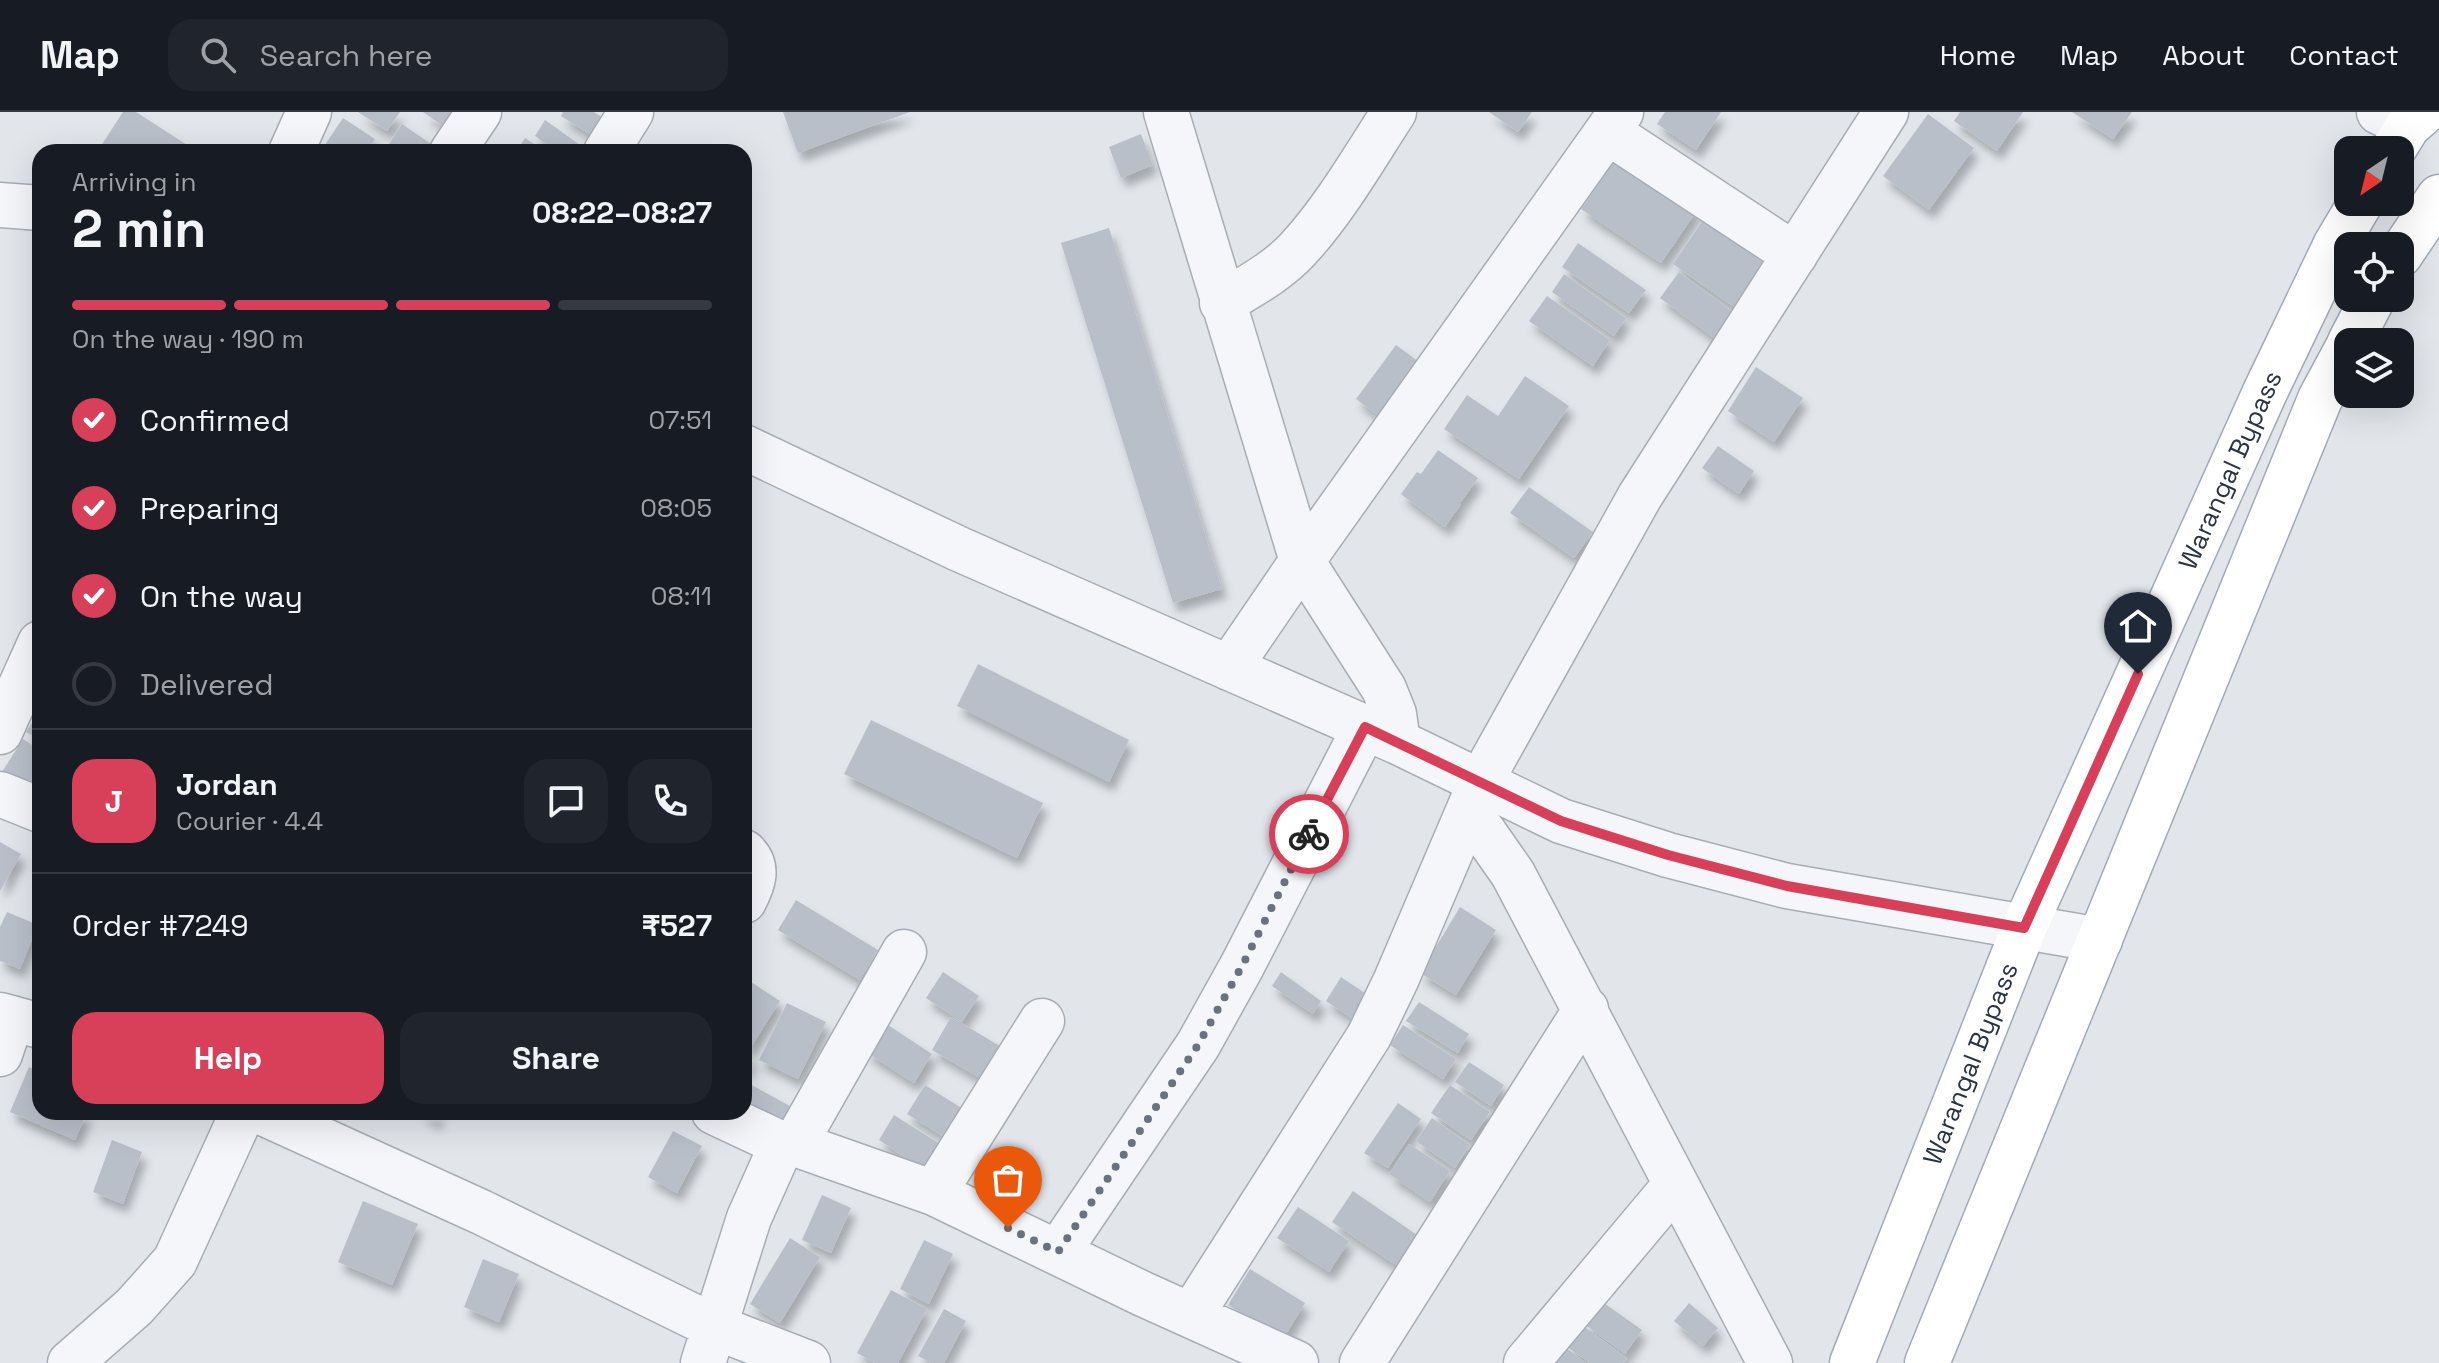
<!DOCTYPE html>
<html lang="en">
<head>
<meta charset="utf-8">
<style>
	:root { --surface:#171b24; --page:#20242c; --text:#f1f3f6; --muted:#9ea1a6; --line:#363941; --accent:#d74058 }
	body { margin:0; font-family:"Space Grotesk",sans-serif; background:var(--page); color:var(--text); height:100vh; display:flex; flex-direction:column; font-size:30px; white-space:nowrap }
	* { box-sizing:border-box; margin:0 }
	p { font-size:26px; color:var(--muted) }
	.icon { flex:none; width:44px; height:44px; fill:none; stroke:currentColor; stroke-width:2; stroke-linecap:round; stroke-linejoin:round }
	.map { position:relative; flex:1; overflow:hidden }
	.drawer { position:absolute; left:32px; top:32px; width:720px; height:976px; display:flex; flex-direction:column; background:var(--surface); border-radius:24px; box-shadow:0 8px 32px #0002 }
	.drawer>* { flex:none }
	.needle { width:52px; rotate:215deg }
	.buttons { position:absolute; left:2334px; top:24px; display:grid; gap:16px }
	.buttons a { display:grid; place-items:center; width:80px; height:80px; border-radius:16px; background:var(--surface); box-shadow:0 8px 32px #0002; font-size:40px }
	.pin { position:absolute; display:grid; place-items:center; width:68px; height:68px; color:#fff; margin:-82px -34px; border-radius:50% 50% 50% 0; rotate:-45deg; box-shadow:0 0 8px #0007 }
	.pin .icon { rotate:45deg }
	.courier { position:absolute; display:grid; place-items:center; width:80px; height:80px; margin:-40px; border:6px solid #d74058; border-radius:50%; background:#fff; color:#222; box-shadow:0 2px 10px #0007 }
	.head em { font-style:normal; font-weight:700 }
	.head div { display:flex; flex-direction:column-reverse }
	.head { display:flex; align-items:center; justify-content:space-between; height:136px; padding:0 40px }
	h1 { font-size:52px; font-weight:700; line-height:60px }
	.bar { display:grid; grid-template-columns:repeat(4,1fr); gap:12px 8px; align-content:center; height:96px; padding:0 40px }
	.bar i { height:10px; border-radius:6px; background:var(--line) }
	.bar .active { background:var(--accent) }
	.bar p { grid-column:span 4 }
	.line { display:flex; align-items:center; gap:20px; padding:0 40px; border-top:2px solid var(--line) }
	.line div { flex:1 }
	.round { display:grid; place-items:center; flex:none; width:84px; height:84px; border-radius:24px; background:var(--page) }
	ol { padding:0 40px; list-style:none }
	li { display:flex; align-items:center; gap:24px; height:88px }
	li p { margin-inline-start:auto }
	li .icon { padding:8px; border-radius:50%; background:var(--accent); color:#fff; stroke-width:4 }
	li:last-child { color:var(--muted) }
	li i { width:44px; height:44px; border:4px solid var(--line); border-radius:50% }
	.action { display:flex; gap:16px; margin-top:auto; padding:16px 40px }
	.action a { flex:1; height:92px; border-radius:24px; background:var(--accent); color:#fff; font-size:32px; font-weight:700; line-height:92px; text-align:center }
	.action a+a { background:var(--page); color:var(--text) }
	header { display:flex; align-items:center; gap:48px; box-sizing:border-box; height:112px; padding:0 40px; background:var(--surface); border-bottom:2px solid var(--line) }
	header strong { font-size:38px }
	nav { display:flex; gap:44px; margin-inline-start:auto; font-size:28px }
	.search { width:560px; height:72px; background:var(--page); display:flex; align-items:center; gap:20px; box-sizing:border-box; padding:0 28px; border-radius:24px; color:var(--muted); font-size:30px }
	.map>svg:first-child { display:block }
	.building { fill:#b9bfc9; filter:url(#shadow) }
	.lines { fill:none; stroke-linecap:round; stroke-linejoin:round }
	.minor-casing { stroke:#a7adb6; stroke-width:47 }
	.major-casing { stroke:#a0aab8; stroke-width:47 }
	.minor { stroke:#f5f6f9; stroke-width:44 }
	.major { stroke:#fff; stroke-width:44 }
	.done { stroke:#6a727f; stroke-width:8; stroke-dasharray:0 14.4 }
	.route { stroke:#d74058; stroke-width:10 }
	.labels { text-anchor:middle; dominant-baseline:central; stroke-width:8; stroke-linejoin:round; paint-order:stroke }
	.street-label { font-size:26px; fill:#293345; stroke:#f2f5f8 }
</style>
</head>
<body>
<header>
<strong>Map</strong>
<div class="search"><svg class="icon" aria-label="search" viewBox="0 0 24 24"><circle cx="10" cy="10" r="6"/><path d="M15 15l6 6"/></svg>Search here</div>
<nav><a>Home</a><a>Map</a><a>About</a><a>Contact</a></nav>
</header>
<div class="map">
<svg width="2439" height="1251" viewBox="0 0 2439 1251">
	<defs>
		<filter id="shadow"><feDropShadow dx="5" dy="9" stdDeviation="4" flood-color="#0004"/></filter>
	</defs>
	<rect width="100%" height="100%" fill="#e2e6eb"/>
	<path class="building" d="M123,0H136L198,40H97Z
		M358,0H400L387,19Z
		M423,0H462L449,18Z
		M563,0H594L605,7L593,24L561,4Z
		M783,0H910L798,41Z
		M1489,0H1532L1518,20Z
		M1665,0H1721L1696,38L1657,12Z
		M1960,0H2023L1997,39L1954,9Z
		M2072,0H2132L2113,27Z
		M1928,2L1974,36L1929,98L1883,64Z
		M343,6L375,27L366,40H320Z
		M545,8L583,35L580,40H558L535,24Z
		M402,12L443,40H384Z
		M1141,22L1153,53L1121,66L1109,35Z
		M525,26L546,40H516Z
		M1618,43L1698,97L1661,151L1581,97Z
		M1703,108L1773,157L1743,201L1673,152Z
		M1109,116L1222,477L1173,491L1061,131Z
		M1578,131L1646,178L1629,201L1562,155Z
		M1679,160L1738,204L1720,230L1660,186Z
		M1564,162L1626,206L1614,224L1552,180Z
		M1547,184L1610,228L1593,254L1529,209Z
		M1396,233L1423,253L1383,307L1356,287Z
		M1756,255L1803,286L1774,330L1728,299Z
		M1525,264L1569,294L1519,367L1444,317L1467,283L1498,304Z
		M1718,334L1754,359L1739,382L1702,356Z
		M1438,338L1478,366L1461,390L1451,384L1461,392L1445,415L1401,382L1417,360L1421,362Z
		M1529,375L1593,420L1574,446L1510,401Z
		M978,552L1129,628L1109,670L957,594Z
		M40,598V628L26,620Z
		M871,608L1043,691L1017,746L844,662Z
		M23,627L40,638V690L0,663Z
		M0,730L21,742L0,779Z
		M796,788L878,838L860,868L778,818Z
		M1460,795L1496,818L1456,883L1420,861Z
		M7,800L38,813L20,857L0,849V815Z
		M943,860L979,884L962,910L926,886Z
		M1281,860L1321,889L1313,902L1272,874Z
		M1341,865L1381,892L1365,915L1326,889Z
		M751,870L780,889L749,938L744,935V881Z
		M1419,890L1469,922L1458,941L1406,909Z
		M787,891L826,910L798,967L759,948Z
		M951,905L1005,937L985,969L932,938Z
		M885,911L932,942L914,971L866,940Z
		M1403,913L1456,947L1443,967L1390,933Z
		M744,941L753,946L744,963Z
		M1469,950L1504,973L1491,994L1455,970Z
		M29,955L40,960V1000H87L75,1028L10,1000Z
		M748,971L799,999L785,1025L744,1002V978Z
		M925,973L974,1004L957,1033L907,1002Z
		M1450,973L1490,1000L1471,1028L1431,1001Z
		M1398,991L1421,1007L1388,1056L1364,1041Z
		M418,1000H440L436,1009Z
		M894,1003L943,1034L926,1059L879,1028Z
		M1432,1006L1470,1033L1455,1056L1416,1029Z
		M673,1019L702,1034L677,1081L648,1065Z
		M112,1028L142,1040L123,1092L93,1080Z
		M1409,1032L1450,1059L1430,1090L1389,1062Z
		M1353,1079L1420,1125L1399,1155L1332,1110Z
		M822,1083L851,1096L831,1141L802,1128Z
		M363,1089L418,1112L392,1173L338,1150Z
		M1298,1095L1349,1129L1329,1160L1277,1126Z
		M790,1126L820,1145L780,1211L750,1192Z
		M924,1128L953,1142L929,1192L900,1177Z
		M483,1147L519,1162L499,1210L464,1195Z
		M1250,1157L1305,1191L1283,1227L1228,1193Z
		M891,1178L927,1197L898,1251H875L857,1241Z
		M1601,1189L1642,1218L1625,1242L1584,1212Z
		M1689,1191L1718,1216L1703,1234L1674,1209Z
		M944,1197L966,1209L944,1251H931L918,1244Z
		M1582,1213L1627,1246L1623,1251H1590L1566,1234Z
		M1565,1235L1586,1251H1553Z"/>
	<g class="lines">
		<defs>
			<path id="minor" d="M1166,0L1302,449L1384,577L1394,602L1398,630
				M2379,0L2408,14
				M1608,20L1795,143
				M291,40L309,0
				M452,40L479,0
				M606,40L631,0
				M0,93L40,96
				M1222,191C1248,175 1277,160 1298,137C1335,97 1364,46 1394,0
				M744,335L959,437L1398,630L1561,709L1668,743L1787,774L2100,828
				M1229,556L1302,449L1621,0
				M0,620L40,531
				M0,682L40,698
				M1466,705L1483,719L1513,762L1770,1251
				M744,740C760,755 753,772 744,789
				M0,903L40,914
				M0,942L12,906
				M261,1000L481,1100L715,1215L808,1251
				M714,1000L782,1032H795L934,1081L1143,1182L1296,1251
				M795,1032L904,840
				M934,1081L1042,909
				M1058,1140L1198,933L1242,854L1365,615
				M1192,1202L1369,924L1396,868L1481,669L1640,384L1886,0
				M70,1251L134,1195L175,1149L243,1000
				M703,1251L749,1106L782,1032
				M1362,1251L1586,897
				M1526,1251L1676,1072"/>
			<g id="major">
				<path d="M2393,38L2408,14L2424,0"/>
				<path d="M2400,143L2439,85"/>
				<path d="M2350,230L2373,186"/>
				<path id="s1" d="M1852,1251L2024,816L2265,280L2336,132L2361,90"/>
				<path d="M1927,1251L2320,287L2348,235"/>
			</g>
		</defs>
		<use href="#minor" class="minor-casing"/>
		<use href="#major" class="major-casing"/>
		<use href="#minor" class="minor"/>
		<use href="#major" class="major"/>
	</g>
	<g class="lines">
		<path class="done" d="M1008,1116L1058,1140L1198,933L1242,854L1309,722"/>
		<path class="route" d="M1309,722L1365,615L1561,709L1668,743L1787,774L2024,816L2138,562"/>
	</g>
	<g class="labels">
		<g class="street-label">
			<text stroke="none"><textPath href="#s1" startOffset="970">Warangal Bypass</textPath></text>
			<text stroke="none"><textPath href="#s1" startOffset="322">Warangal Bypass</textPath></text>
		</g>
	</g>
</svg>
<div class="buttons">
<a><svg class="needle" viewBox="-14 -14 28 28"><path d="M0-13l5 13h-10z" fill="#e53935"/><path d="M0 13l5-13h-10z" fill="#9ea1a6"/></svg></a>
<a><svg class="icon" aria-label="locate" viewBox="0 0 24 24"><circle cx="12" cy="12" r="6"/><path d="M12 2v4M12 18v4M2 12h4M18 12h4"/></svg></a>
<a><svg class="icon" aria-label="layers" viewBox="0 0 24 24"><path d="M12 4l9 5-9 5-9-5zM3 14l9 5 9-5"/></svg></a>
</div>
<div class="pin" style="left:1008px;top:1116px;background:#ea580c"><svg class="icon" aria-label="bag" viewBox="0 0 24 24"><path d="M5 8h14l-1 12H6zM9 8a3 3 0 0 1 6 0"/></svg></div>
<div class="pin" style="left:2138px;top:562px;background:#1f2937"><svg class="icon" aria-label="home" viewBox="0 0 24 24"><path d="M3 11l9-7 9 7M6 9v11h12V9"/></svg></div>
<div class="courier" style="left:1309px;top:722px"><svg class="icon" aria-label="bike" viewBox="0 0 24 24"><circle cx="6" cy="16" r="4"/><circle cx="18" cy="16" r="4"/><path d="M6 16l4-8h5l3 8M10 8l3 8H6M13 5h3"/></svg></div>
<section class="drawer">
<div class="head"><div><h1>2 min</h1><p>Arriving in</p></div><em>08:22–08:27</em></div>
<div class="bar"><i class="active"></i><i class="active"></i><i class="active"></i><i></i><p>On the way · 190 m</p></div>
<ol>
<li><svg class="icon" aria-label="check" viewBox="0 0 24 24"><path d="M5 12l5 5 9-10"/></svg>Confirmed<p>07:51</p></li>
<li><svg class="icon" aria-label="check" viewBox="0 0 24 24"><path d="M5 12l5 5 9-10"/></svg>Preparing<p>08:05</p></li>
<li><svg class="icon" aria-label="check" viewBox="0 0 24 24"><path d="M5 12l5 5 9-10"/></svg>On the way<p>08:11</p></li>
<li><i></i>Delivered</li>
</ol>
<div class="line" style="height:144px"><b class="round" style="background:var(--accent);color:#fff">J</b><div><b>Jordan</b><p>Courier · 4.4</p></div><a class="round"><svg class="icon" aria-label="chat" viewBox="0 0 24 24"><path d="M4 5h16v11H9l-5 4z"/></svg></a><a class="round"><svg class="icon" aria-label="phone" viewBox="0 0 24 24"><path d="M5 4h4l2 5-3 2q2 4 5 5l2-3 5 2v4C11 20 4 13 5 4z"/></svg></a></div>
<div class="line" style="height:104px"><div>Order #7249</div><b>₹527</b></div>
<div class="action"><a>Help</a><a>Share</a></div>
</section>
</div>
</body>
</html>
